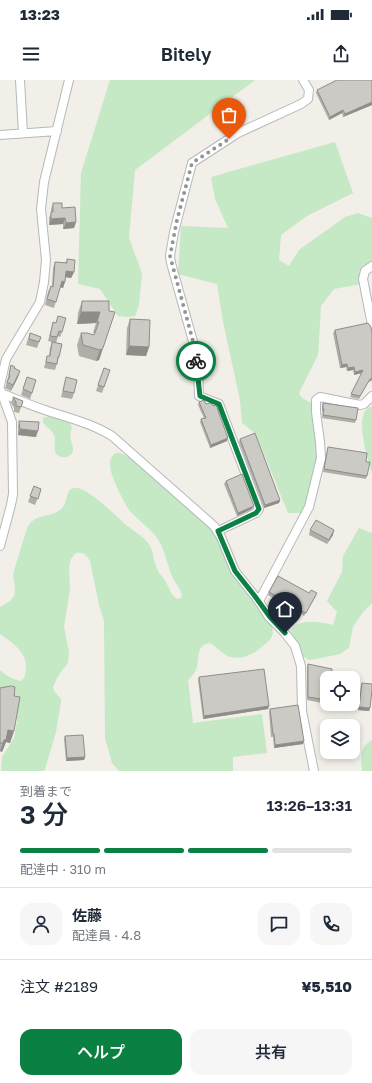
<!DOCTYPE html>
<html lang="ja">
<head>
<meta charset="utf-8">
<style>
	:root { --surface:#fff; --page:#f6f6f7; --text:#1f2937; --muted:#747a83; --line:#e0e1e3; --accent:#0b8043 }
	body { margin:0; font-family:"Golos Text","Noto Sans JP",sans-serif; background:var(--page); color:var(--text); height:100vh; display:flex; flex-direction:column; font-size:15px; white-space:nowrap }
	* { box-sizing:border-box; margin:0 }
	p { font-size:13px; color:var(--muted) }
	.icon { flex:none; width:22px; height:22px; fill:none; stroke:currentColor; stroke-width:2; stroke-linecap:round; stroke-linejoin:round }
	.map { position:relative; height:691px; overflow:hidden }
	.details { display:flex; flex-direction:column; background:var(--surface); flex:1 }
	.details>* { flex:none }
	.controls { position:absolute; left:320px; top:591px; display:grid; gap:8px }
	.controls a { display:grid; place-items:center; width:40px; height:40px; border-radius:8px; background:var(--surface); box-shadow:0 2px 6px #0003; font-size:20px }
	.pin { position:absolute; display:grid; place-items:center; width:34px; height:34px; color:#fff; margin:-41px -17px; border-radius:50% 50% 50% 0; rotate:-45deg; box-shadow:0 0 4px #0007 }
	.pin .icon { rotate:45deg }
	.courier { position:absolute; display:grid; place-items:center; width:40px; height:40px; margin:-20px; border:3px solid #0b8043; border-radius:50%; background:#fff; color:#222; box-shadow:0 1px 5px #0007 }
	.headline em { font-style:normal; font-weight:600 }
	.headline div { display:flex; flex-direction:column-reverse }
	.headline { display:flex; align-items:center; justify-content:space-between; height:68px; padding:0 20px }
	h1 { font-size:26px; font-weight:600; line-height:30px }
	.bar { display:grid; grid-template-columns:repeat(4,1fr); gap:6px 4px; align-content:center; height:48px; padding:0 20px }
	.bar i { height:5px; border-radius:3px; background:var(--line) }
	.bar .active { background:var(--accent) }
	.bar p { grid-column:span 4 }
	.line { display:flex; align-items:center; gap:10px; padding:0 20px; border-top:1px solid var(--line) }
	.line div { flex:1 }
	.round { display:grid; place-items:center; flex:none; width:42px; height:42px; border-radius:12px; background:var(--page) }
	.primary-button { display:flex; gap:8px; margin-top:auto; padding:8px 20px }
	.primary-button a { flex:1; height:46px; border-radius:12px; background:var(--accent); color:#fff; font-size:16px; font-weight:600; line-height:46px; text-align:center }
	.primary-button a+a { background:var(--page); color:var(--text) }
	.status { display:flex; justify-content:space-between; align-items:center; height:28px; padding:0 20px; background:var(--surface); direction:ltr }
	.status svg { height:11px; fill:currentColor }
	header { display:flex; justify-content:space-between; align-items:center; height:52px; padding:0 20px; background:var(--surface); font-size:18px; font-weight:600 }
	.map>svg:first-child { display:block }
	.green { fill:#c5e8c5 }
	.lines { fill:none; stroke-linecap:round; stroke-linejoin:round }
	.minor-casing { stroke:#b5b8bc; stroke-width:10 }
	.minor { stroke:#fff; stroke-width:8 }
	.wall { fill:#afaea9 }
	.shaded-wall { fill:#8f8d8a }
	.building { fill:#cccac5; stroke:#8f8d8a }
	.done { stroke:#929495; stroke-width:4; stroke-dasharray:0 7.2 }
	.route { stroke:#0b8043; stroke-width:5 }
</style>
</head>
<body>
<div class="status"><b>13:23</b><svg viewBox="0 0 49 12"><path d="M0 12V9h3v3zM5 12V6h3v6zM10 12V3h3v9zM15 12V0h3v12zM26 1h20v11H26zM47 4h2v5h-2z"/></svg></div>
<header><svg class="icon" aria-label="menu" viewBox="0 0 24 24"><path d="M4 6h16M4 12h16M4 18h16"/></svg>Bitely<svg class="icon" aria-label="share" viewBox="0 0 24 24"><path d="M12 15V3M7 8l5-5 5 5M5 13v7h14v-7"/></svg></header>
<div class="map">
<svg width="372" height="691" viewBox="0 0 372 691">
	<rect width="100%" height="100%" fill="#f1efe8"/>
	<path class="green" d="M110,0H255L135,90L129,158L142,193L139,225L135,236L127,237L118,236L100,209L78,204L81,93Z
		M335,62L353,113L307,136L281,155L279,180L289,186L299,170L345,137L358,133L372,138V184L361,204L334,209L321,226L318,275L299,313C302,320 306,320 312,323L319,370L305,433H288L256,354L242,343L240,320L223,242L217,204L178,194L181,146L228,148L215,119L211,97Z
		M370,327H372V393C368,380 353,333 370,327Z
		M52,335C61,338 70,338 72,348C67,358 74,363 73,372C70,376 67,378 62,377C50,375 57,362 54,355C52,350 46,347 43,343V338Z
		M115,373H120L132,378L212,448L271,544C272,548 274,552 272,556C271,559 269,561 266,563C256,573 245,580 230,577C222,574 217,567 210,563C195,565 200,579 196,590C194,594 191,597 188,600L193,643L262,634L267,673L233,677V691H119L112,683L105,658L104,541L99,525L90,481C86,474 83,472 76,473L71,479L69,487L70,509L64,547L69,572L68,583L58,596L53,607L54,611L61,619V622L56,652L45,689L44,691H1L2,677L14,658L17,641V626L12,613L0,610V590C5,595 14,600 21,601L24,598C32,576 16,565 0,554V527L10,521L14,516L15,509L13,494L27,448C36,432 47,439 60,430C69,424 64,411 73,408C86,405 116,436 125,444C133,451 144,456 150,466C154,473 153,479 156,486C157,491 161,495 164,499C169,506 170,514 177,519L181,518L182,515C180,508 175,503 172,496C167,484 165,471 158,459C150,448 139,441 130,431C124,423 109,393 110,384C110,379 112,377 115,373Z
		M359,448L371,453L372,452V523L363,532L353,547L349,568L340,574L311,580C300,579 289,559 292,549C302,538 320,542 333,545L337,532L327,521L342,492L343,476Z
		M372,660V691H362C361,678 359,667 372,660Z"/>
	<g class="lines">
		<defs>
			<path id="minor" d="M20,0L23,53
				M0,55L57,51
				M372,186L365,191L363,199L372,245
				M0,305L6,279L40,222L44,202L46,180L41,129L44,102L69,0
				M1,313C16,319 30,325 45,330C68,338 91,343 112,356L214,446L221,457L235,491L258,520L269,537L284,552L295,566L301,586L302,631L314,691
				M218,451L256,433L259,429L219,324L199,316L198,289L194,265L171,183L170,176L174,152L192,83L238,53L301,24L308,19L309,10L303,0
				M0,466L11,425L13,414L12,342L1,311
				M259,521L309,427L321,378L320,362L316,332V320L320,317L360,325L364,324L372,316"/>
		</defs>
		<use href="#minor" class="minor-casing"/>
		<use href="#minor" class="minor"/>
	</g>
	<path class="wall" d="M372,0V25L343,37L342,33L329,40L316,13L317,10Z
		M53,123L62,128L76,142L74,148L63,149V144L49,145V138L51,133V129Z
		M67,179L74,192L71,198L66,197L63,208L60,207L54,228L45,225L48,212L51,206L52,207L53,188L55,182H66Z
		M82,221H109L103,268L99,280L96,281L79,276L77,265L81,253L94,255V253H93L96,243L77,244L78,233Z
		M58,236L62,252L60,257L58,256L56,263L48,261L53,242L56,243Z
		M130,239L149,267L146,276L126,275L127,248Z
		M335,250L372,253V301L368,302L359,319L350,317L362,293L354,295L353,290L347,291L346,287L340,288L333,253Z
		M30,253L41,257L37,268L26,265Z
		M52,262L59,277L55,290L44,288L47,276H49L50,268Z
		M11,285L15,288L18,297L11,311L5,308L7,301Z
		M104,288L110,290L102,313L96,311Z
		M27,297L32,313L30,319L21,315Z
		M66,297L74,313L72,319L61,317Z
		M13,317L23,321L19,333L14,332V328L11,323Z
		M199,322L213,326L227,361L210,368L200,342L201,339L204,338L198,325Z
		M323,323L356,340L355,343L322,338L323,332H322V326Z
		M19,341L36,357L18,355V346Z
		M240,359L280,420L279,423L264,428L239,362Z
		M328,367L366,382L367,396L366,399L323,392Z
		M226,401L252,429L237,436L224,404Z
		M34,406L41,409L35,425L28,422Z
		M310,450L333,455L327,464L309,455Z
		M269,512L309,513L316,516L304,536L299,533V532L268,515Z
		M308,584L327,598V624L307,620V587Z
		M199,597L269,626L268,629L203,639L198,600Z
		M362,603L370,628L369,631L358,630L361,606Z
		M0,608L14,616V651L10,663L6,662L2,672L0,671V672Z
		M270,629L304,661L303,664L274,668L273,657H271L269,632Z
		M65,656L85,677L84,680L66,681L64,659Z"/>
	<path class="shaded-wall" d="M372,22V25L343,37L345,34Z
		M343,30L342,33L329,40L330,37Z
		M65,138L63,144L49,145L51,139Z
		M76,142L74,148L63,149L66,143Z
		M66,191L74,192L71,198L64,197Z
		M62,201L65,202L63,208L60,207Z
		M81,232H100L96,243L77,244Z
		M129,266L149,267L146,276L126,275Z
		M103,268L99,280L96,281L100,270Z
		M347,284L346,287L340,288L342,285Z
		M354,287L353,290L347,291L348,288Z
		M363,290L362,293L354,295L355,292Z
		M20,291L18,297L11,311L13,305Z
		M20,349L38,351L36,357L18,355Z
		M228,358L227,361L210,368L211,365Z
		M280,420L279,423L264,428L265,425Z
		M254,426L252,429L237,436L238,433Z
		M334,450L333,455L327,464Z
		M269,626L268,629L203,639L204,636Z
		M359,627L370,628L369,631L358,630Z
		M8,650L14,651L10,663L6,662L2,672L0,671L4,660Z
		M304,661L303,664L274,668L275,665Z
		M85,677L84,680L66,681L67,678Z"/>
	<path class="building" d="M337,0H372V22L345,34L343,30L330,37L317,10Z
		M53,123H62V128L75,127L76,142L66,143L65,138L51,139V132H53Z
		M67,179L75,180L74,192L66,191L65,202L62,201L56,222L47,219L51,206L53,207L55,182L67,183Z
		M82,221H109V231L115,232L103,268L100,270L83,265L81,253H87L94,255L99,242H97L100,232H81Z
		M58,236L66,238L62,252L59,251L57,257L50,256L53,242L56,243Z
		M130,239L150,240L149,267L129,266Z
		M368,243L371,247L372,253V298L370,299L360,316L351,314L363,290L355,292L354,287L348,288L347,284L342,285L335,250Z
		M30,253L41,257L39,262L29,259Z
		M52,262L62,264L59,277H58L57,284L46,282L47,276H50Z
		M11,285L15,287L14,288L20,291L13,305L7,302L10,296L9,295Z
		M104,288L110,290L104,307L98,305Z
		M27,297L36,300L32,313L23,309Z
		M66,297L77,300L74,313L63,311Z
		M13,317L23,321L21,327L16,326V322Z
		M204,320L206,324L210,323L212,324L213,326L216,325L228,358L211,365L201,339L206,338L199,322Z
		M323,323L358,328L356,340L323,335L324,329H323Z
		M19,341L39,342L38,351L20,349Z
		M255,353L280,420L265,425L240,359Z
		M328,367L367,373L366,382H370L367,396L324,389Z
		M242,394L254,426L238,433L226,401Z
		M34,406L41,409L38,419L30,416Z
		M316,440L334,450L329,460L310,450Z
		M278,496L309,513L311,510L317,513L306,533L300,530V529L269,512Z
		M308,584L332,589L331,598H327V620L308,617Z
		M264,589L269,626L204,636L199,597Z
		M362,603L372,604V610L370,628L359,627Z
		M11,606L15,607L14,616L20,617L14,651L8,650L6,660H4L3,663H0V608Z
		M298,625L304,661L275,665L274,654H273L270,629Z
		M83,655L85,677L67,678L65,656Z"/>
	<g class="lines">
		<path class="done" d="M196,281L194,265L170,176L177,140L192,83L229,59"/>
		<path class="route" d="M196,281L200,316L219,324L259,429L256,433L218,451L235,491L254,515L270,537L285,553"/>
	</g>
</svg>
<div class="controls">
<a><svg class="icon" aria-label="locate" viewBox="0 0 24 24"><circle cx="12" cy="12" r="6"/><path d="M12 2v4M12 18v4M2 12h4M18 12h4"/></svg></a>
<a><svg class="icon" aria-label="layers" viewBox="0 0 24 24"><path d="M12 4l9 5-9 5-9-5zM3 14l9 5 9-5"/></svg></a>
</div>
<div class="pin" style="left:229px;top:59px;background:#ea580c"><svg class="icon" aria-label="bag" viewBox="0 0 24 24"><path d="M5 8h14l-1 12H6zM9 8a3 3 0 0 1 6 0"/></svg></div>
<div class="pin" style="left:285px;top:553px;background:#1f2937"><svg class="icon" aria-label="home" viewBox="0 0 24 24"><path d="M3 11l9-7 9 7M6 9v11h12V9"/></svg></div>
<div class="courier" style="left:196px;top:281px"><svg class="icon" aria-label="bike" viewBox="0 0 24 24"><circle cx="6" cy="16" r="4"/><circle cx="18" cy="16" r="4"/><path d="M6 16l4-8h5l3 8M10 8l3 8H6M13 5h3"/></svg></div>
</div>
<section class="details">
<div class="headline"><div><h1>3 分</h1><p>到着まで</p></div><em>13:26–13:31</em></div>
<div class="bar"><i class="active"></i><i class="active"></i><i class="active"></i><i></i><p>配達中 · 310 m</p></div>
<div class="line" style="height:72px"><a class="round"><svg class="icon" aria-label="person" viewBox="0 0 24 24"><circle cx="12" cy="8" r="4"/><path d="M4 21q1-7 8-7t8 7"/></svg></a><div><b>佐藤</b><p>配達員 · 4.8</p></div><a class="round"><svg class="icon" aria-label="chat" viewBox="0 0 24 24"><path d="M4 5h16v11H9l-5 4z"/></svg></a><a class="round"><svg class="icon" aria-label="phone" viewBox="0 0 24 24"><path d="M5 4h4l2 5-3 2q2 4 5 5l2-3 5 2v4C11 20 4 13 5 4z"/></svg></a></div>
<div class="line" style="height:52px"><div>注文 #2189</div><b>¥5,510</b></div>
<div class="primary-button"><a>ヘルプ</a><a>共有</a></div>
</section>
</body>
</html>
